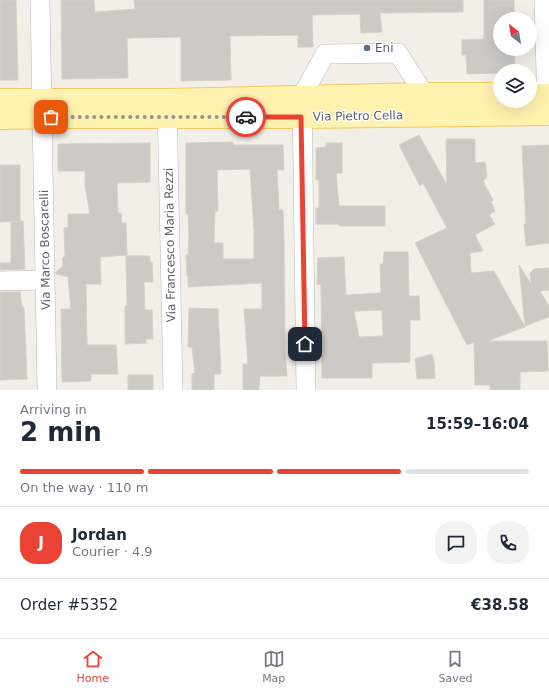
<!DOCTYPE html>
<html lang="en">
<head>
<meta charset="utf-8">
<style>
	:root { --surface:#fff; --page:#f2f2f3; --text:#1f2937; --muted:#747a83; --line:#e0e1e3; --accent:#ea4335 }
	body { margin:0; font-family:"DejaVu Sans",sans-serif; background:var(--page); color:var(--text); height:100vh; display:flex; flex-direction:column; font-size:15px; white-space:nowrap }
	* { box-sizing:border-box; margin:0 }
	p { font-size:13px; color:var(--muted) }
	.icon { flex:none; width:22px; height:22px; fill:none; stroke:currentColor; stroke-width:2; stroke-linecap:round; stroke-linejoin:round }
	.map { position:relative; height:390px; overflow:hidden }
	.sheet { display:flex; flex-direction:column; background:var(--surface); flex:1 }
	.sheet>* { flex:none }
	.needle { width:26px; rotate:329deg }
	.tools { position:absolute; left:493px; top:12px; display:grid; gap:8px }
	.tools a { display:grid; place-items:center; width:44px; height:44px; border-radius:50%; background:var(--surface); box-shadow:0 4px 16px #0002; font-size:20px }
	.pin { position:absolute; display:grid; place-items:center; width:34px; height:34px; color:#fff; margin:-17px; border-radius:8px; box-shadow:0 2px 6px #0006 }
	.courier { position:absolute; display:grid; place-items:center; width:40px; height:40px; margin:-20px; border:3px solid #ea4335; border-radius:50%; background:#fff; color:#222; box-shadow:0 1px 5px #0007 }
	.overview em { font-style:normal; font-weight:700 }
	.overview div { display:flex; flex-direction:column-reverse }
	.overview { display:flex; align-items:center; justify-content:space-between; height:68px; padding:0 20px }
	h1 { font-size:26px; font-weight:700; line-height:30px }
	.bar { display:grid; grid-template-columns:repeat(4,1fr); gap:6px 4px; align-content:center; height:48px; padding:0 20px }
	.bar i { height:5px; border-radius:3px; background:var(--line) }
	.bar .on { background:var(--accent) }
	.bar p { grid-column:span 4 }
	.line { display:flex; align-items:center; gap:10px; padding:0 20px; border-top:1px solid var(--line) }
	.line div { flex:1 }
	.round { display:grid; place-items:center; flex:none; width:42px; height:42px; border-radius:16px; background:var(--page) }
	.menu { display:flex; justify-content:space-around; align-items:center; height:56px; border-top:1px solid var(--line); background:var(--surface); font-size:11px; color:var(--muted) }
	.menu a { display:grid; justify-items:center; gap:2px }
	.menu .on { color:var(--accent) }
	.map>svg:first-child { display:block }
	.building { fill:#cccac5; stroke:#d6d1c6; fill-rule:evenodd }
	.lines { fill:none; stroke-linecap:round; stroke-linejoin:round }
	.minor-casing { stroke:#b5b8bc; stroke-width:20 }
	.major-casing { stroke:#f2c960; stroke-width:24 }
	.minor { stroke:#fff; stroke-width:19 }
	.major { stroke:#fff2af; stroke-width:22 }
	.done { stroke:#929495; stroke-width:4; stroke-dasharray:0 7.2 }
	.route { stroke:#ea4335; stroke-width:5 }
	.service-dot { fill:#5c6f8a; stroke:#fff; stroke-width:1.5 }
	.labels { text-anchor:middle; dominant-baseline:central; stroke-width:3; stroke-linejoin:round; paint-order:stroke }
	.service-label { font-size:12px; fill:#4e5e75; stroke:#fff; text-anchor:start }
	.street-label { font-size:12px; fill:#5f6368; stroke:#fff }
</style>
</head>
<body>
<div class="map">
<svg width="549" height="390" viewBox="0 0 549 390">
	<rect width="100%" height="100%" fill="#f1efe8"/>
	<path class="building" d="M0,0H16L18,80H0Z
		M61,0H94L95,12L135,9L134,0H463V12L380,13L382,32L361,33L360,14L312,15L313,47H298V35L230,36L231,80L181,81V37L129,38L127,39L128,78L62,79Z
		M484,0H514V19H500V49H514L515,71H500V73L467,74L466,55H462V40L484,39Z
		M419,135L447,185L446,139H475V163L485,162L487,177L483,181L493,200L491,202L495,211L489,215L495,224L475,235L483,251L470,253L471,273L494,271L525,327L487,341H547L548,371L520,372V390H490V385H475L474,342L467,345L415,243L447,228L423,183L420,186L399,145Z
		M233,142V145H283L284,170H277L279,210H283L284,239L285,353L287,376H260L259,390H243V364H248L244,309H262V283L188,287V276H187L186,255H188L189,234L188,214H186V143ZM250,169L254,230V259H223V243H214L215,211H218L217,170Z
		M150,143V182L117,183L118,213H121L122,223H126L127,255L100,257L101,284H86L87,345H116L118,374H91V381L62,382L61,309H71L68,277L56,274V272L62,267L63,257H65L64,228L68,227V214H90L85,186V171H58V144Z
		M326,143H342V173H336L339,206H385V226H339L338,224H316V208H319V180H316V148L326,147Z
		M549,145V243L526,246L524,224H526L522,146Z
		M0,165H20V221L0,222Z
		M23,221L25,269L0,270V263H11V222Z
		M384,252H408L409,296H419L420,320H410V362L372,363V378H322L321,284L317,285L318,258L344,257L346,295L381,293L380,264H383ZM382,310L383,336L359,337L354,311Z
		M126,256H150V262H152L153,282H144L145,310H152L153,339H146V343L125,344V306H127Z
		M519,265L531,284L530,273L534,269L549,268V290L540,291L549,306V317L525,326Z
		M0,292H20L22,307H24L27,379L0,380Z
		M189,308L218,309L221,374H214V390H192V374L195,373L192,347H188Z
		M432,354L434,361L435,378L417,379L415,359Z
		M128,375H153V390H128Z"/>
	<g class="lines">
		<defs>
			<path id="minor" d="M40,0L47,390
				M544,0L547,111
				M167,101L173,390
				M0,281L45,280
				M306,390L302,96L325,54L398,53L424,94"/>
			<path id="major" d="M530,95H549
				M0,100H167L424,94H500
				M0,118L60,117H301L549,114"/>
		</defs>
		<use href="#minor" class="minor-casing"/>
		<use href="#major" class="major-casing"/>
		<use href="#minor" class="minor"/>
		<use href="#major" class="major"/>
	</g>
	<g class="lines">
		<path class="done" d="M51,117H246"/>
		<path class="route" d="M246,117H301L305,344"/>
	</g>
	<circle class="service-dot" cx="367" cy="48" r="4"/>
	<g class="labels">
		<g class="service-label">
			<text x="375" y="48">Eni</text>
		</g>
		<g class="street-label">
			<text transform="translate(358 116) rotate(-1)">Via Pietro Cella</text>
			<text transform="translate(170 245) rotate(-91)">Via Francesco Maria Rezzi</text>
			<text transform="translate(45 250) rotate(-91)">Via Marco Boscarelli</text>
		</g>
	</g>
</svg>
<div class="tools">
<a><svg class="needle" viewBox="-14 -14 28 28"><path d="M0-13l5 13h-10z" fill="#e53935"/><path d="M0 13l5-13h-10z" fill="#747a83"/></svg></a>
<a><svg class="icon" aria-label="layers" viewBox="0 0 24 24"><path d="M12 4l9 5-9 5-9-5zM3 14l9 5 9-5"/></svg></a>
</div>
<div class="pin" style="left:51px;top:117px;background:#ea580c"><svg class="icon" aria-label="bag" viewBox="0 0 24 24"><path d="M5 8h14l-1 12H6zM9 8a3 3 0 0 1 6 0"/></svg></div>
<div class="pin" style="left:305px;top:344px;background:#1f2937"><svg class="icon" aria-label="home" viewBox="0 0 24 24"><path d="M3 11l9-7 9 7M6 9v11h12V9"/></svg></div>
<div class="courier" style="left:246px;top:117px"><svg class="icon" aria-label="car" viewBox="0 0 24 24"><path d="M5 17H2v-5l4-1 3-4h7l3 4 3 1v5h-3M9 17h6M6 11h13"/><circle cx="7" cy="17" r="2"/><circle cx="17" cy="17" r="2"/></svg></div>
</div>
<section class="sheet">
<div class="overview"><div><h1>2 min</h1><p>Arriving in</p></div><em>15:59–16:04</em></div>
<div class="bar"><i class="on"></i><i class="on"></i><i class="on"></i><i></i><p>On the way · 110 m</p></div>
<div class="line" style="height:72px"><b class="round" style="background:var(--accent);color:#fff">J</b><div><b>Jordan</b><p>Courier · 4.9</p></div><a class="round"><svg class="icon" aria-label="chat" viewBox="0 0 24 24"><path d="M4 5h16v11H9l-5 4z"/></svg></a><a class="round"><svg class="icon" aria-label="phone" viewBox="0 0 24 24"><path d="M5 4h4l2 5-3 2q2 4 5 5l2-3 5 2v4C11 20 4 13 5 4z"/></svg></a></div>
<div class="line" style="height:52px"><div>Order #5352</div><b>€38.58</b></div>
</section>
<nav class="menu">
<a class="on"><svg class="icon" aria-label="home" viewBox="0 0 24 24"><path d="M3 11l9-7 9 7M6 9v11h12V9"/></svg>Home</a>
<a><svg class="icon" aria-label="map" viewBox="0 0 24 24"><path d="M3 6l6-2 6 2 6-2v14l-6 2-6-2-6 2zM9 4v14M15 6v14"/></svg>Map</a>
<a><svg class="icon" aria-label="saved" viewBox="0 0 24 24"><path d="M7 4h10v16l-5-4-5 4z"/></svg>Saved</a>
</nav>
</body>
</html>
